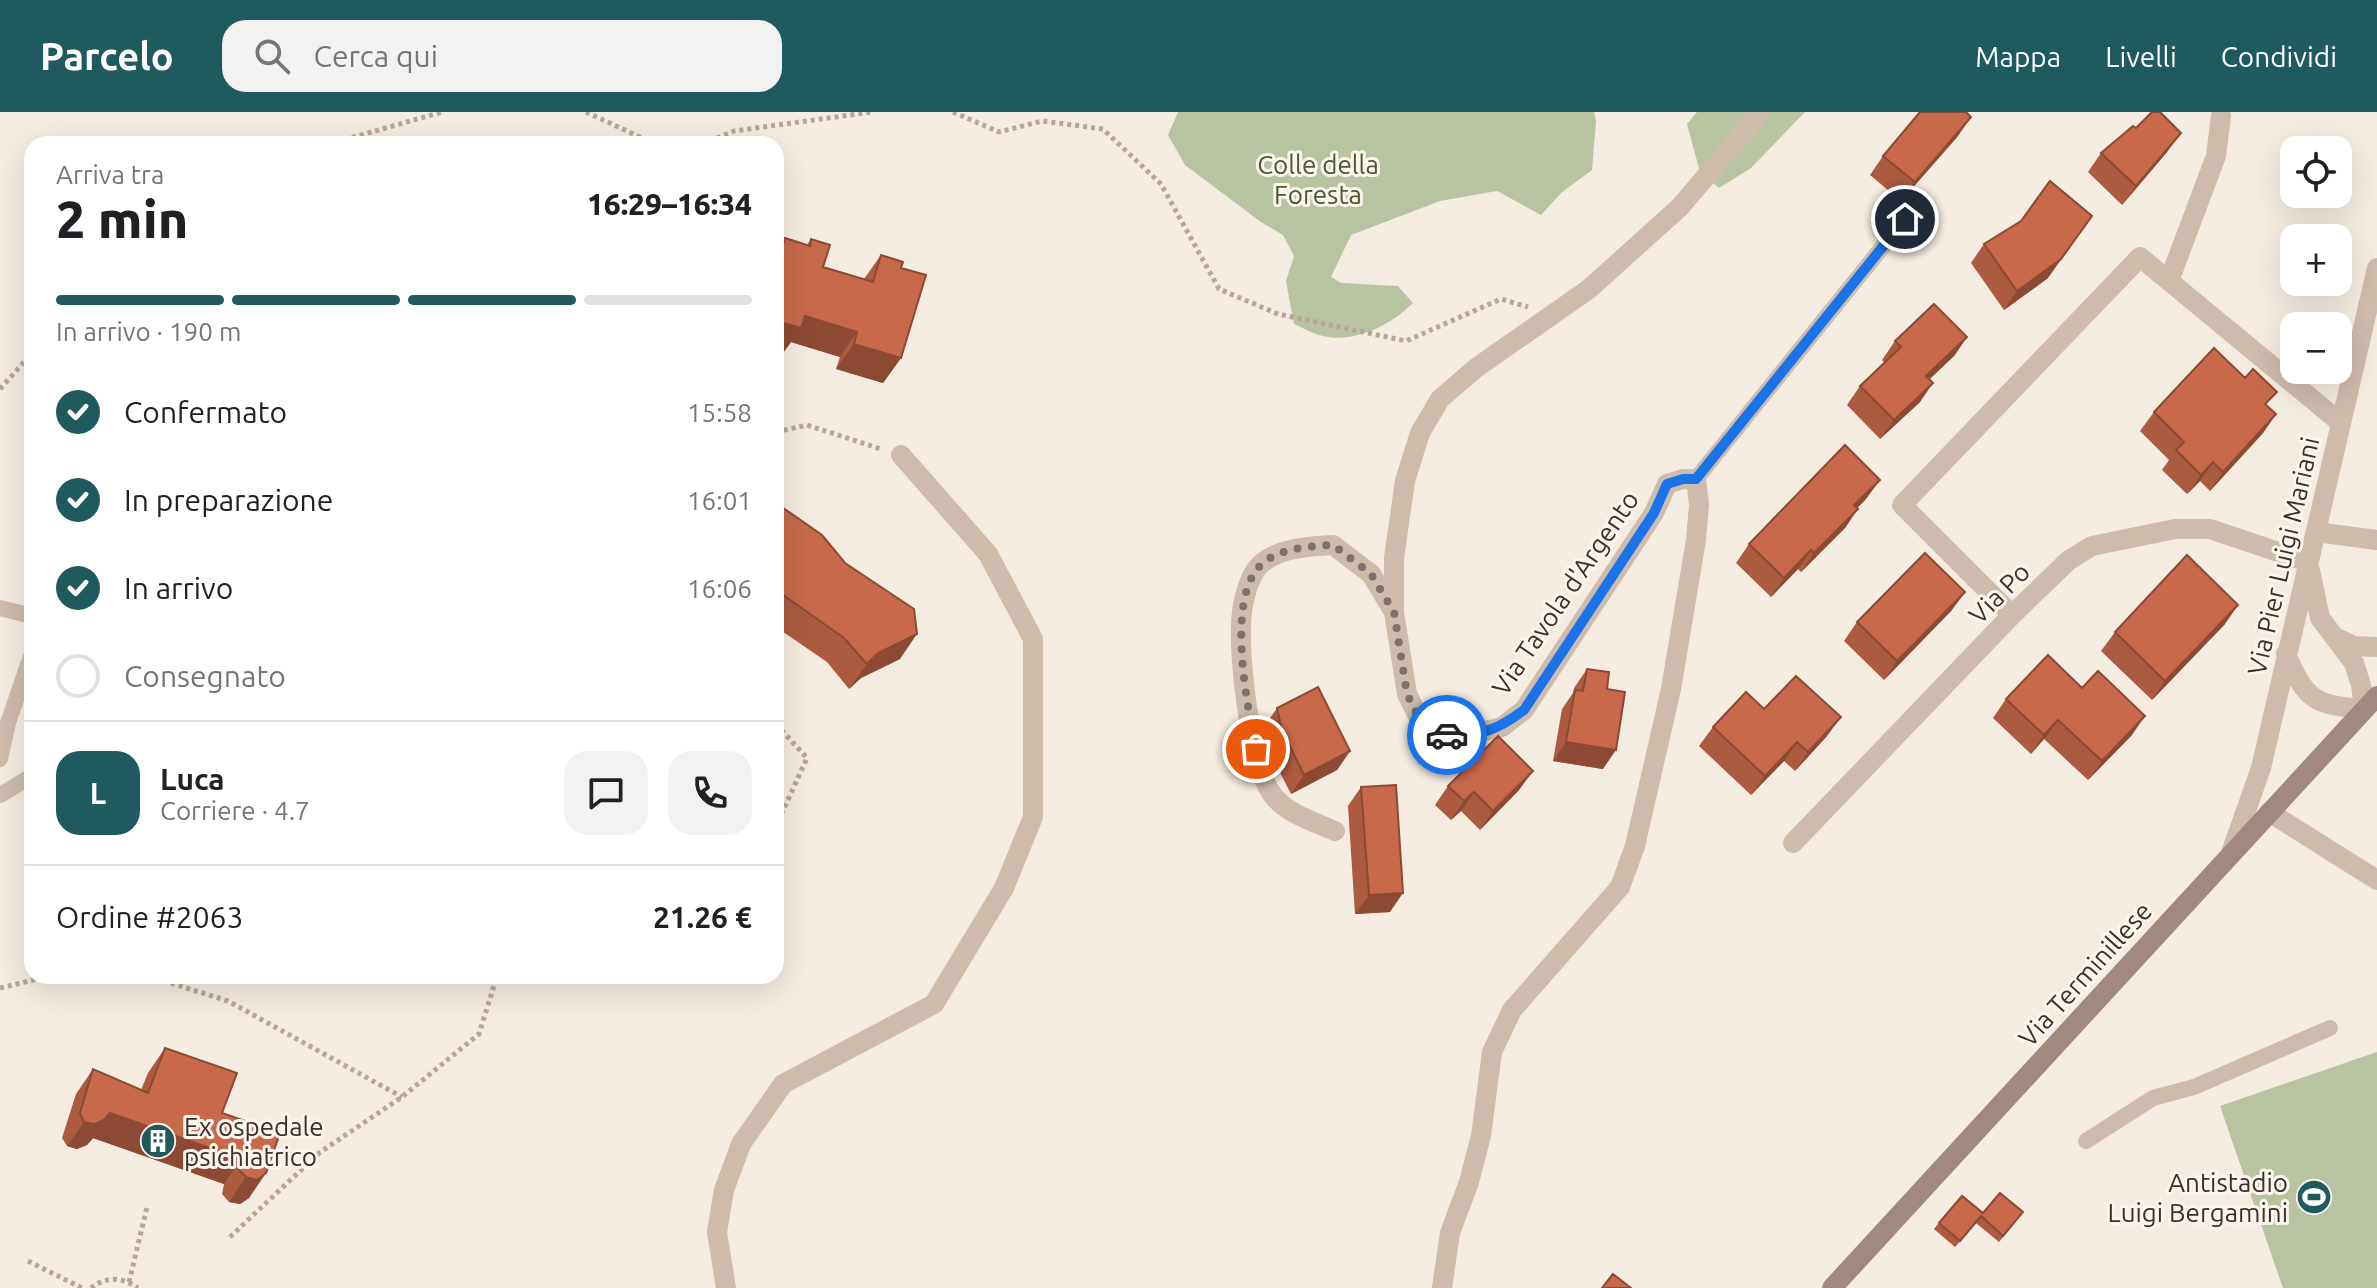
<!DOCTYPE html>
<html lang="it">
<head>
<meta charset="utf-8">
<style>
	:root { --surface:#fff; --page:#f2f2f2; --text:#202124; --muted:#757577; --line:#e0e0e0; --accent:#1f5a5e }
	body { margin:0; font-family:Ubuntu,sans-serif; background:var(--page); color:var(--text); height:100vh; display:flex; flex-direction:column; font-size:30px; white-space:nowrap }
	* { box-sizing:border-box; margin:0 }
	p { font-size:26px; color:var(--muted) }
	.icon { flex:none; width:44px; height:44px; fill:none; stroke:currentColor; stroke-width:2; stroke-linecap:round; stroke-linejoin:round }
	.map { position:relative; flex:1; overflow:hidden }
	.sheet { position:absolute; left:24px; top:24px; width:760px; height:848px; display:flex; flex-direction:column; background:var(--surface); border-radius:24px; box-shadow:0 8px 32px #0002 }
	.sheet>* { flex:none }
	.fabs { position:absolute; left:2280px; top:24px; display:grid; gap:16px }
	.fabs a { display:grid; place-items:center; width:72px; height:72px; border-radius:16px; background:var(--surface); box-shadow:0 8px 32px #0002; font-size:40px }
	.pin { position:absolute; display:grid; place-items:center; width:68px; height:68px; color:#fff; margin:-34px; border:4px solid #fff; border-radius:50%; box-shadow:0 2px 8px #0007 }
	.courier { position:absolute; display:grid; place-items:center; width:80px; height:80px; margin:-40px; border:6px solid #1a73e8; border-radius:50%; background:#fff; color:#222; box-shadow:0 2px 10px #0007 }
	.overview em { font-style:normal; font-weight:800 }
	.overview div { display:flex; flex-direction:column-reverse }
	.overview { display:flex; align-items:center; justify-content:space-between; height:136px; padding:0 32px }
	h1 { font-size:52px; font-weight:800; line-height:60px }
	.bar { display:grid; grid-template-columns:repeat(4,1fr); gap:12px 8px; align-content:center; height:96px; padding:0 32px }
	.bar i { height:10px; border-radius:6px; background:var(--line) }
	.bar .active { background:var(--accent) }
	.bar p { grid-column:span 4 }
	.line { display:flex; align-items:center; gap:20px; padding:0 32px; border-top:2px solid var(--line) }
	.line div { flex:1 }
	.round { display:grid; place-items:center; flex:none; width:84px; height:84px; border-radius:24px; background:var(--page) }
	ol { padding:0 32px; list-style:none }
	li { display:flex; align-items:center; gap:24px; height:88px }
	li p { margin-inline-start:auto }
	li .icon { padding:8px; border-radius:50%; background:var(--accent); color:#fff; stroke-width:4 }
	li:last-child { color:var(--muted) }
	li i { width:44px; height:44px; border:4px solid var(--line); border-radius:50% }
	header { display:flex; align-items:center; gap:48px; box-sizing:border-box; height:112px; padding:0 40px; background:var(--accent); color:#fff }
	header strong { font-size:38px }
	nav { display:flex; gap:44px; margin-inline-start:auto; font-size:28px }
	.search { width:560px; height:72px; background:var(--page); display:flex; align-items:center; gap:20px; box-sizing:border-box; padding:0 28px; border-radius:24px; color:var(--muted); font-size:30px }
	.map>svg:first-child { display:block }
	.green { fill:#b8c4a0 }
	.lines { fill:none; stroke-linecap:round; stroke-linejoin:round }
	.path { stroke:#b9a596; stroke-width:5; stroke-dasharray:4 4; stroke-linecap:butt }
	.lane { stroke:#cdbbac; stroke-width:16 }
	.street { stroke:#cdbbac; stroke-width:20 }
	.secondary { stroke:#a18a7d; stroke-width:20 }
	.wall { fill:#ac5a40 }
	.shaded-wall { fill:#8c4a34 }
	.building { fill:#c8694b; stroke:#8c4a34; stroke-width:2 }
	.done { stroke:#7c716b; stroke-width:8; stroke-dasharray:0 14.4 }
	.route { stroke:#1a73e8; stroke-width:10 }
	.labels { text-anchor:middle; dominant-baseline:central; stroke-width:6; stroke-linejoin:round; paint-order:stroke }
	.park-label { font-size:26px; fill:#4a5a2e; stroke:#fbf5ee }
	.street-label { font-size:26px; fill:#3b302b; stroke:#fbf5ee }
	.poi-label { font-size:26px; fill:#3b302b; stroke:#fbf5ee; text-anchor:start }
</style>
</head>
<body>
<header>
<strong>Parcelo</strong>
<div class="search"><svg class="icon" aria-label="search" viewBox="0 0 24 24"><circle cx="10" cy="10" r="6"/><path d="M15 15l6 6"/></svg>Cerca qui</div>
<nav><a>Mappa</a><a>Livelli</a><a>Condividi</a></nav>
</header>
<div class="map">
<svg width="2377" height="1176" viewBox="0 0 2377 1176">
	<rect width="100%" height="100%" fill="#f4ebe1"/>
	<path class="green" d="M1178,0H1594L1596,9L1592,58L1561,81L1541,103L1497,79L1440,89L1351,123L1331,165L1341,171L1398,174L1413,191C1392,212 1355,232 1323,224C1313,222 1303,216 1294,212L1286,169L1294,144L1283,123L1261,110L1185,53L1168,23Z
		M1697,0H1805L1751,56L1719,76L1700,60L1687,12Z
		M2377,940V1176H2283L2220,994Z"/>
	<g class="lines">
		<path class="path" d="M586,0L655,32
			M953,0L999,20L1042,9L1103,17L1161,72L1219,177L1278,202L1406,229L1501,187L1528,195
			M329,32L442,0
			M702,32L734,19L872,0
			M0,277L32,241
			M776,320L807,313L881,337
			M776,612L807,646L776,714
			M148,864L228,889L402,985
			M0,876L50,864
			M230,1125L319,1041L402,985L479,922L497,864
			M28,1149L82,1176
			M129,1170L147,1095
			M91,1176C106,1164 122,1165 138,1176"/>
		<path class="lane" d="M1696,367L1905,107
			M0,496L32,504
			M0,647L8,611L32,541
			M0,683L32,664
			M2086,1029L2153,986L2194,975L2330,916"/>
		<path class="street" d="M2169,169L2216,44L2221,4
			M2316,420L2377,428
			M2012,503L1902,393L2140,145L2341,311
			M2339,527L2354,534L2377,535
			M2286,542C2306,588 2314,593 2364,597L2361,573L2354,551L2320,506L2310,458
			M2269,700L2377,768
			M1335,719C1314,710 1285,701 1272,682C1250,652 1240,551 1241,514C1241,496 1247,468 1258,455C1275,436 1310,434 1333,433L1371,462L1394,500
			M1793,731L2012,503L2069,448L2092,434L2175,417H2210L2308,450
			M2231,741L2261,656L2377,156
			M726,1176L717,1120L724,1078L741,1032L783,972L934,892L1004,776L1033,705V527L988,442L901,343
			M1442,1176L1450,1121L1469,1070L1481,1024L1492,940L1512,898L1620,775L1635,734L1671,577L1696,428L1699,393L1696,367H1683L1667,372L1654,401L1524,598L1502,615L1468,623H1443L1420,608L1407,582L1394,500V446L1405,369L1420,321L1440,287L1476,256L1589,177L1680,95L1761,0"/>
		<path class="secondary" d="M1832,1176L2377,584"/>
	</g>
	<path class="wall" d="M1958,24L1901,89L1870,63L1883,44Z
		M2167,40L2122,93L2088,60L2101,41Z
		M785,126L807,133L811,127L823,155L864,167L881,143L901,156V246L883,271L836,257L840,245L791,230L783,241L776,239V139Z
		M1984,132L2048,166L2004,198L1971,151Z
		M1967,225L1954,244L1929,267L1920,290L1880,327L1847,293L1860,274L1885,251L1882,248L1895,229Z
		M2267,294L2276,302L2263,321L2210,379L2200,369L2187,382L2162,358L2169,348L2140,319L2154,300Z
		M1866,387L1857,396L1845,416L1801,460L1798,457L1771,485L1736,451L1749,432Z
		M776,391L900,547L861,566L849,577L827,550L776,515Z
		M1965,480L1951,499L1884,568L1844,529L1857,510Z
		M2225,512L2152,588L2101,539L2115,520Z
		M1587,557L1607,577L1603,657L1553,649L1562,597L1573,581L1574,576Z
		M2082,576L2132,623L2088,668L2044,627L2031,642L1993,606L2006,587Z
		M1277,596L1350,639L1337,658L1291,682L1268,637L1264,615Z
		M1764,597L1827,624L1795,659L1784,649L1751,683L1699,634L1713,615Z
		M1448,674L1519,678L1480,718L1461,699L1451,708L1435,693Z
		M1361,675L1390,800L1355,802L1348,694Z
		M165,936L222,1001L280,1021L249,1086L240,1092L229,1090L222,1082L224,1072L93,1026L87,1033L77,1037L67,1034L62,1026L76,982L93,957L141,978L148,961Z
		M2023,1100L1999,1130L1976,1111L1955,1135L1934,1117L1939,1111L1983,1101Z"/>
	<path class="shaded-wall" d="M1971,5L1958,24L1901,89L1915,70Z
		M2181,21L2167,40L2122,93L2136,74Z
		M2092,104L2048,166L2004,198L2017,179Z
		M805,204L857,220L840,245L791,230L783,241L776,239V209Z
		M1967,225L1954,244L1913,283L1926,264Z
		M854,232L901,246L883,271L836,257Z
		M1933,271L1920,290L1880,327L1894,308Z
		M2276,302L2263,321L2210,379L2223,360Z
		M2213,350L2200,369L2187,382L2201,363Z
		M1880,368L1866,387L1841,412L1854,393Z
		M1858,397L1845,416L1801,460L1814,441Z
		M1811,438L1798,457L1771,485L1784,466Z
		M1965,480L1951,499L1884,568L1897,549Z
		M2238,493L2225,512L2152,588L2165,569Z
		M917,522L900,547L861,566L849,577L867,552L878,541Z
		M2145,604L2132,623L2088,668L2102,649Z
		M1841,605L1827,624L1795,659L1808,640Z
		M2058,608L2044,627L2031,642L2044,623Z
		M1566,630L1616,638L1603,657L1553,649Z
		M1797,630L1784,649L1751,683L1765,664Z
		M1350,639L1337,658L1291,682L1304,663Z
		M1533,659L1519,678L1480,718L1493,699Z
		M1474,680L1461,699L1451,708L1464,689Z
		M1403,781L1390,800L1355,802L1369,783Z
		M110,1001L241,1047L224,1072L93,1026L87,1033L77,1037L67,1034L84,1010Z
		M266,1061L249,1086L240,1092L229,1090L246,1065Z"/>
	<path class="building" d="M1920,0H1966L1971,5L1915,70L1883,44Z
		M2152,0H2160L2181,21L2136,74L2101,41L2133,14L2136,16Z
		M2050,69L2092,104L2061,147L2017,179L1984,132L2021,109Z
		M785,126L810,134L811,127L830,133L823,155L873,170L881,143L903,150L901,156L926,163L901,246L854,232L857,220L805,204L801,216L776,209V155Z
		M1934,192L1967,225L1926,264L1933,271L1894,308L1860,274L1901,235L1895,229Z
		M2214,236L2245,266L2253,257L2277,280L2265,292L2276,302L2223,360L2213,350L2201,363L2176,338L2184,330L2154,300Z
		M1845,333L1880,368L1854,393L1858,397L1814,441L1811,438L1784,466L1749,432Z
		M776,391L822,423L845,451L914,497L917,522L878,541L867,552L844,526L776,478Z
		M1925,441L1965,480L1897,549L1857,510Z
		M2187,443L2238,493L2165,569L2115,520Z
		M2048,543L2082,576L2098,559L2145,604L2102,649L2058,608L2044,623L2006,587Z
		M1587,557L1609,560L1607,577L1625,580L1616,638L1566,630L1575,578L1583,579Z
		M1796,564L1841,605L1808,640L1797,630L1765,664L1713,615L1746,580L1764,597Z
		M1318,575L1350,639L1304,663L1282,618L1277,596Z
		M1498,624L1533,659L1493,699L1474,680L1464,689L1448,674Z
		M1396,673L1403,781L1369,783L1361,675Z
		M165,936L237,961L222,1001L280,1021L266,1061L257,1068L246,1065L239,1058L241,1047L110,1001L104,1008L94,1012L84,1010L80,1001L93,957L148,981Z
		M2000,1081L2023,1100L2003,1124L1981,1104L1960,1129L1939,1111L1962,1084L1983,1101Z
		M1613,1162L1631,1176H1602Z"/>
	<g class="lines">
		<path class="done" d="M1256,637C1247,593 1227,493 1258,456C1275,436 1310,434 1333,433L1371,462L1394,500L1407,582L1420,608L1443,623H1447"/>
		<path class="route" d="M1447,623C1482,623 1496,619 1524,598L1654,401L1667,372L1683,367H1696L1905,107"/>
	</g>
	<defs>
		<symbol id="building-disc" viewBox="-11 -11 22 22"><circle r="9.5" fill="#1f5a5e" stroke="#fbf5ee"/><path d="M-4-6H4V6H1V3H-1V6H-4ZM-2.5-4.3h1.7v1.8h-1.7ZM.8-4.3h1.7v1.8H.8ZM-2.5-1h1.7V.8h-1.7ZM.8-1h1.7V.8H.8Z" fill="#fff"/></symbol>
		<symbol id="stadium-disc" viewBox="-11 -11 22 22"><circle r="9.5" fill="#1f5a5e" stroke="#fbf5ee"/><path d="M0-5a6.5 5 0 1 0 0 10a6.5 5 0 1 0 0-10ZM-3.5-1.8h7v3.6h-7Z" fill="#fff"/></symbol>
	</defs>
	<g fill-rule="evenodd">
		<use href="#building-disc" x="138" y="1009" width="40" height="40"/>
		<use href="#stadium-disc" x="2294" y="1065" width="40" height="40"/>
	</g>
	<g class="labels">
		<g class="park-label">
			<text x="1318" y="52">Colle della<tspan x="1318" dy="30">Foresta</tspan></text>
		</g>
		<g class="street-label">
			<text transform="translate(2283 444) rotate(-77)">Via Pier Luigi Mariani</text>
			<text transform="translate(1565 481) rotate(-56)">Via Tavola d'Argento</text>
			<text transform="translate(1999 481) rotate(-45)">Via Po</text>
			<text transform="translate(2085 862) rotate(-48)">Via Terminillese</text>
		</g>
		<g class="poi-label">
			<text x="184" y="1014">Ex ospedale<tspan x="184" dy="30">psichiatrico</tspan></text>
			<text x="2288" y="1070" text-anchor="end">Antistadio<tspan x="2288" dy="30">Luigi Bergamini</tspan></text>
		</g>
	</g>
</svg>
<div class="fabs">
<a><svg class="icon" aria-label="locate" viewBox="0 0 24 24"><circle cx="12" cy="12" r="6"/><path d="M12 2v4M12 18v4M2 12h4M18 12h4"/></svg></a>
<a>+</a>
<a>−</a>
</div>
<div class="pin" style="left:1256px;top:637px;background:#ea580c"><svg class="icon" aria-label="bag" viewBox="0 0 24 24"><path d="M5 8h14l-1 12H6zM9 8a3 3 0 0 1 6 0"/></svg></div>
<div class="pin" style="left:1905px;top:107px;background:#1f2937"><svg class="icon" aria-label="home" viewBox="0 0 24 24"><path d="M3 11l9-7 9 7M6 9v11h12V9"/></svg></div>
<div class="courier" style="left:1447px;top:623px"><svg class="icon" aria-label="car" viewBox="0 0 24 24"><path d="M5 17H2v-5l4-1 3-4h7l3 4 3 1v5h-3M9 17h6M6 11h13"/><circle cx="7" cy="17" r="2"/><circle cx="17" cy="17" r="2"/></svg></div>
<section class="sheet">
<div class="overview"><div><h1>2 min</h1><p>Arriva tra</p></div><em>16:29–16:34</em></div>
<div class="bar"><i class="active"></i><i class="active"></i><i class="active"></i><i></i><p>In arrivo · 190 m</p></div>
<ol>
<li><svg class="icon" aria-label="check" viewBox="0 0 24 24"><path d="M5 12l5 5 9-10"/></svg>Confermato<p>15:58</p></li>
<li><svg class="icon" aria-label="check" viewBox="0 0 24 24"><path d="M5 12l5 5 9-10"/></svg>In preparazione<p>16:01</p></li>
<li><svg class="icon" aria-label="check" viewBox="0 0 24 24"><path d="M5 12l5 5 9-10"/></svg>In arrivo<p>16:06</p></li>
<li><i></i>Consegnato</li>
</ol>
<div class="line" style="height:144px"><b class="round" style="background:var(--accent);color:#fff">L</b><div><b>Luca</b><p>Corriere · 4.7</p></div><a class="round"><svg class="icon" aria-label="chat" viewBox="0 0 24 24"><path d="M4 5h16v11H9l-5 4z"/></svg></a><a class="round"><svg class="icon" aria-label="phone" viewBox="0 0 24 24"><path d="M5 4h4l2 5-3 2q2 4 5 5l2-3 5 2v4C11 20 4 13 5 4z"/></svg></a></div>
<div class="line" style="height:104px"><div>Ordine #2063</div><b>21.26 €</b></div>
</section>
</div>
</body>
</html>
